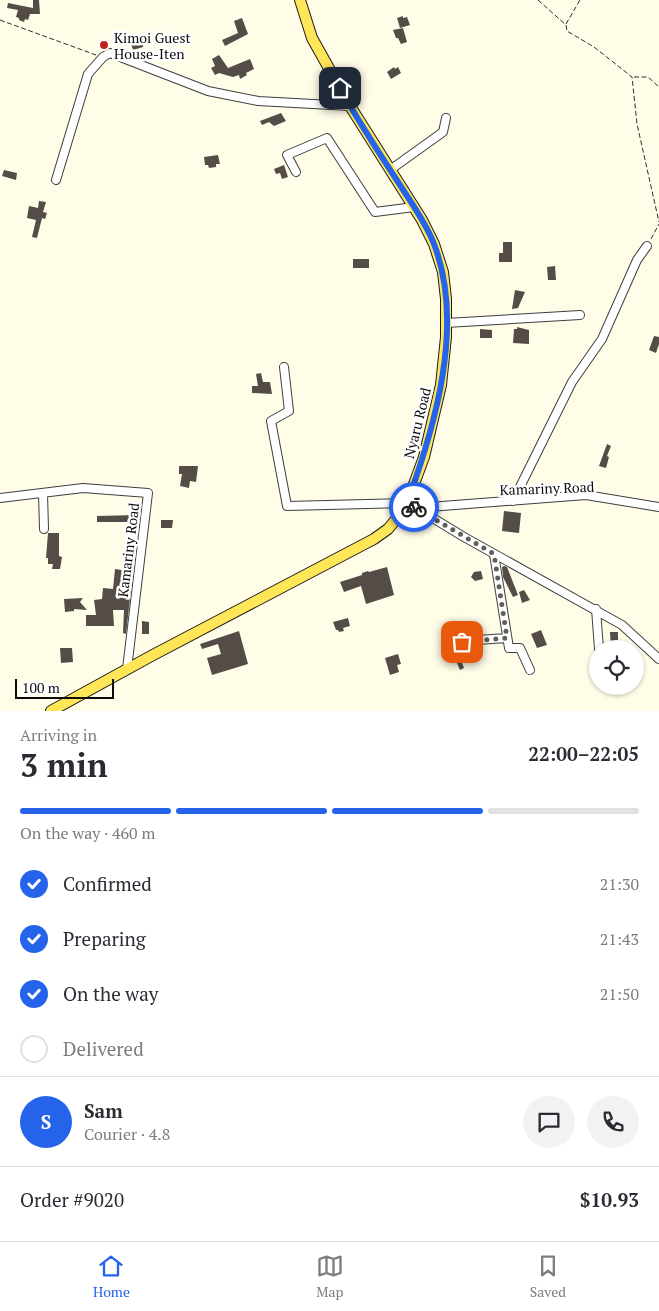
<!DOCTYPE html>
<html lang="en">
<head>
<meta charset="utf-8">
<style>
	:root { --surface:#fff; --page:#f2f2f3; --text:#2b2b33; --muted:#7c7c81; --line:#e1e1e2; --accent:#2563eb }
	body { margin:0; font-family:"PT Serif",serif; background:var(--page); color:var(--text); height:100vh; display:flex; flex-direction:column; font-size:19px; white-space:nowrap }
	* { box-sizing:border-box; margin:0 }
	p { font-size:16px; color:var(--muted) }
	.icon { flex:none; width:28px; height:28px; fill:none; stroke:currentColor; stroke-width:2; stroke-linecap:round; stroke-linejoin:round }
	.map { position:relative; height:711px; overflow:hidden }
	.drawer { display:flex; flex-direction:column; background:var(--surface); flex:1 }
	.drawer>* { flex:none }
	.fabs { position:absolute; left:589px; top:640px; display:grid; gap:10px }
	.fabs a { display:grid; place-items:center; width:55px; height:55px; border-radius:50%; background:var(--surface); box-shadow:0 1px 4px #0004; font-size:25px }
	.scale { position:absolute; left:15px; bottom:12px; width:99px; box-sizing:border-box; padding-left:5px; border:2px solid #0b0b0b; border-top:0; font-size:14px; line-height:18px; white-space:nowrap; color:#0b0b0b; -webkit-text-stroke:4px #fff; paint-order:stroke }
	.pin { position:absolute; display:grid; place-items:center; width:42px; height:42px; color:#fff; margin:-21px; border-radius:10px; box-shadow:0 2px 8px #0006 }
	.courier { position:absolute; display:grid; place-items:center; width:50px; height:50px; margin:-25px; border:4px solid #2563eb; border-radius:50%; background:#fff; color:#222; box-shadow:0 1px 6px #0007 }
	.summary em { font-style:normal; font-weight:800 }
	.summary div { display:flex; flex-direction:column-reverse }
	.summary { display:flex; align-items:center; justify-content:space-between; height:85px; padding:0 20px }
	h1 { font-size:32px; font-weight:800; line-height:38px }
	.bar { display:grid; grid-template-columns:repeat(4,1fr); gap:8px 5px; align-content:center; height:60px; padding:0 20px }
	.bar i { height:6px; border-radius:4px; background:var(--line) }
	.bar .on { background:var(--accent) }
	.bar p { grid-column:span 4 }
	.line { display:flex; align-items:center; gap:12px; padding:0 20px; border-top:1px solid var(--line) }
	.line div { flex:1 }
	.round { display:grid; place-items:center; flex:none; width:52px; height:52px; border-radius:26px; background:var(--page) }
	ol { padding:0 20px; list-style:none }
	li { display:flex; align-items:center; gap:15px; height:55px }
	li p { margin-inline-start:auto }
	li .icon { padding:5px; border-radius:50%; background:var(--accent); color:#fff; stroke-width:4 }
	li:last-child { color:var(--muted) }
	li i { width:28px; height:28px; border:2px solid var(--line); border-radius:50% }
	.dock { display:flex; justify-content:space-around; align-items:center; height:70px; border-top:1px solid var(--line); background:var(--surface); font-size:14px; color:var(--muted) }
	.dock a { display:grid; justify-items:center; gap:2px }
	.dock .on { color:var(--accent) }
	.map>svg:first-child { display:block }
	.building { fill:#544d47 }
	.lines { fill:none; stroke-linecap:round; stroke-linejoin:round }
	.minor-casing { stroke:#3e3e3e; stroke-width:10 }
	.major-casing { stroke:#1c1c1c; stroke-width:12 }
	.path { stroke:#2d2d2d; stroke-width:1; stroke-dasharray:5 2.5; stroke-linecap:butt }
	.minor { stroke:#fff; stroke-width:8 }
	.major { stroke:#ffe658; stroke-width:10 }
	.done { stroke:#606058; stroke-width:5; stroke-dasharray:0 9 }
	.route { stroke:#2563eb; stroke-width:6 }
	.poi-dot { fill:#c1241d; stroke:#fff; stroke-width:2 }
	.labels { text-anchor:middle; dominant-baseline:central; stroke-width:5; stroke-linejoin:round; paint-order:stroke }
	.poi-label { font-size:14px; fill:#0b0b0b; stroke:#fff; text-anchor:start }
	.street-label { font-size:14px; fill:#0b0b0b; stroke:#fff }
</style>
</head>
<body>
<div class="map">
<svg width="659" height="711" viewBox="0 0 659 711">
	<rect width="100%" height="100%" fill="#fffde8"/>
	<path class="building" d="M33,0H39L40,14H30L28,20L25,19L24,22L19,20V18L16,17L18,10L7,8L8,3L33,8Z
		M403,16V18L407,17L410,25L400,28L397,18Z
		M242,18L248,34L225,46L222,40L238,33L234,21Z
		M403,28L407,42L401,44L398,38H396L393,30Z
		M143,34L145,39L143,47L133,50L129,38Z
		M219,55L228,68L250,59L254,69L246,73L247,75L240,79L239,75L233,77L219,73L215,75L211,68L215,66L212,59Z
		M394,67L395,69L398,67L401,73L391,79L387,72Z
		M281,113L286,121L274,126L269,122L262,125L260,121Z
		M218,155L220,164H216V167L209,168L208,165H205L204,157Z
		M284,165L288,177L282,179L280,173L276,174L274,169Z
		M4,170L17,173L16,180L2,176Z
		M39,201L46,202L43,212L47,213L45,219L42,218L37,238L32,237L36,220L27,218L29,206L38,208Z
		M503,242H512V262H499V253H503Z
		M353,259H369V268H353Z
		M555,266L556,280H548L547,267Z
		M515,290L525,292L518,308L512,309Z
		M517,327L529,330V344L513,343L514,329H517Z
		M480,329L492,330V338H480Z
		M654,336L659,337V344L656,353L649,350Z
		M261,373L263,382H270L272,394L252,393V386H258L256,374Z
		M607,444L611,446L607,456L609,457L606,468L599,466Z
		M179,466H198L196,482L190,481L189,488L180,486L182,474H179Z
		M504,511L521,513L519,533L502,531Z
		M136,515V522H97V516Z
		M161,520H173L172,528H161Z
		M48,533H59V556L62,557L60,569H52L53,564H48V558H46Z
		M124,558H133L134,563L126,634L123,633L124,610H113L114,626H86V615H96L94,600L102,599L103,588L113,589L115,569L122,570Z
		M504,566L507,567L518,595L513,597L503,577L502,567Z
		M387,567L394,595L366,604L361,586L344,592L340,582L362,575V573L368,571L369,572Z
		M481,571L483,579L475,581L471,577L474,572Z
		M524,590L530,600L522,603L519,592Z
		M83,598L80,602L87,610L74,609V611L65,612L64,599Z
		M348,618L350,626L343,628L344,631L339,632L338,630H336L333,622Z
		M142,621L149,622V634H142Z
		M541,630L547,645L537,648L531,634Z
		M239,631L248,664L212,675L207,658L221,654L218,644L202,649L200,644Z
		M610,632H618V649H611Z
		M454,642L464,668L460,670L452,651L451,652L447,645Z
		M60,648H72L73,662L61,663Z
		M635,653H639L641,679L635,680Z
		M398,654L401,664L397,665L399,672L390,675L385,658Z"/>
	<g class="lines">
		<defs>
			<path id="minor" d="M390,170L443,132L446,118
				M296,172L287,155L327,138L375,212L414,207
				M56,180L88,74L103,57L110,53L208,91L258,101L350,106
				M446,323L580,315
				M284,367L289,411L271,421L287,506L407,503L416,508L586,495L659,507
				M43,493L44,529
				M0,498L83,488L148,493L127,669
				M513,501L572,382L602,339L637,260L647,246
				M418,509L464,537L622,625L659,659
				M494,554L509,648H520L530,670
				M596,609L599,649
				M462,641L507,638
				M611,686L617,690"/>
			<path id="major" d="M51,711L153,655L374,539L388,529L398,517L407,503L424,457L441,385L446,337V299L443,272L434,244L422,220L350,106L312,38L300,0"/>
		</defs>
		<use href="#minor" class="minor-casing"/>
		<use href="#major" class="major-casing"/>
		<path class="path" d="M538,0L566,25L567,31L594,47L632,77L637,124L659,222
			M0,20L96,55
			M566,24L580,0
			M634,77H648L659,87
			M651,239L659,224"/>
		<use href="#minor" class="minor"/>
		<use href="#major" class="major"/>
	</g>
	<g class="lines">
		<path class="done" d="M414,507L494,554L507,638L462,642"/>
		<path class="route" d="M340,88C358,121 379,153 400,185C412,204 426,223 434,244C465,324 435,427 407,503L414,507"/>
	</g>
	<circle class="poi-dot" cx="104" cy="45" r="5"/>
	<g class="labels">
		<g class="poi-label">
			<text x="114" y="37">Kimoi Guest<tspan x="114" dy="16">House-Iten</tspan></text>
		</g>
		<g class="street-label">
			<text transform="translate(417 423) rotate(-76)">Nyaru Road</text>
			<text transform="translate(547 488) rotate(-2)">Kamariny Road</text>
			<text transform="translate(128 550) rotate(-83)">Kamariny Road</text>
		</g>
	</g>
</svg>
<div class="fabs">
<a><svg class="icon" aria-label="locate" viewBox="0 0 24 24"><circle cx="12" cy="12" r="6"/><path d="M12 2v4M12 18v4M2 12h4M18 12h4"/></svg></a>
</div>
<div class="scale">100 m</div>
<div class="pin" style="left:462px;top:642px;background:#ea580c"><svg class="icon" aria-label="bag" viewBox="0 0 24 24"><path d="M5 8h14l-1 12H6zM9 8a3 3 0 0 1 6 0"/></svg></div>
<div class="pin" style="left:340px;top:88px;background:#1f2937"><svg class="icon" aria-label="home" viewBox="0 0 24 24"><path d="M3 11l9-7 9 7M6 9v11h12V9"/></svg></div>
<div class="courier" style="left:414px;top:507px"><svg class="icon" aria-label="bike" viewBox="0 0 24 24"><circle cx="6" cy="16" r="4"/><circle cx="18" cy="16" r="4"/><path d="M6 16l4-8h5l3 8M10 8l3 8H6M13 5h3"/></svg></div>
</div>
<section class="drawer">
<div class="summary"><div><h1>3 min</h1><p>Arriving in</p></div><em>22:00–22:05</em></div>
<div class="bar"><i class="on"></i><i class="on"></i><i class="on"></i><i></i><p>On the way · 460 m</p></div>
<ol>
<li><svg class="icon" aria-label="check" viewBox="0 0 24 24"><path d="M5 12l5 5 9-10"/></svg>Confirmed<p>21:30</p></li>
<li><svg class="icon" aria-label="check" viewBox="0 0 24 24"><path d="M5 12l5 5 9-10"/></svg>Preparing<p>21:43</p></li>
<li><svg class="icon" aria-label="check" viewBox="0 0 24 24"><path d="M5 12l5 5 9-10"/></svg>On the way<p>21:50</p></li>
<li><i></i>Delivered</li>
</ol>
<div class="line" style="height:90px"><b class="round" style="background:var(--accent);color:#fff">S</b><div><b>Sam</b><p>Courier · 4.8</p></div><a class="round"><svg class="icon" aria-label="chat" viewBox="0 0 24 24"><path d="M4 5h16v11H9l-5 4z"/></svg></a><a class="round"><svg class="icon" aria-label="phone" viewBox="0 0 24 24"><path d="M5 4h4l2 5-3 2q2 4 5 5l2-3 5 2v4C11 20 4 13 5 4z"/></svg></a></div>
<div class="line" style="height:65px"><div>Order #9020</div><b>$10.93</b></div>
</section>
<nav class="dock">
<a class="on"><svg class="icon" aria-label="home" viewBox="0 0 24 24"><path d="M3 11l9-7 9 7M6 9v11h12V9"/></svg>Home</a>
<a><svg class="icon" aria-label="map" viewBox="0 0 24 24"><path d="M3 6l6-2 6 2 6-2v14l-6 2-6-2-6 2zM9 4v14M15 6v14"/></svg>Map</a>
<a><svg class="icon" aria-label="saved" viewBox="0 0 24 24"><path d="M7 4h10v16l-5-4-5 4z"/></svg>Saved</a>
</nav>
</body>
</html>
